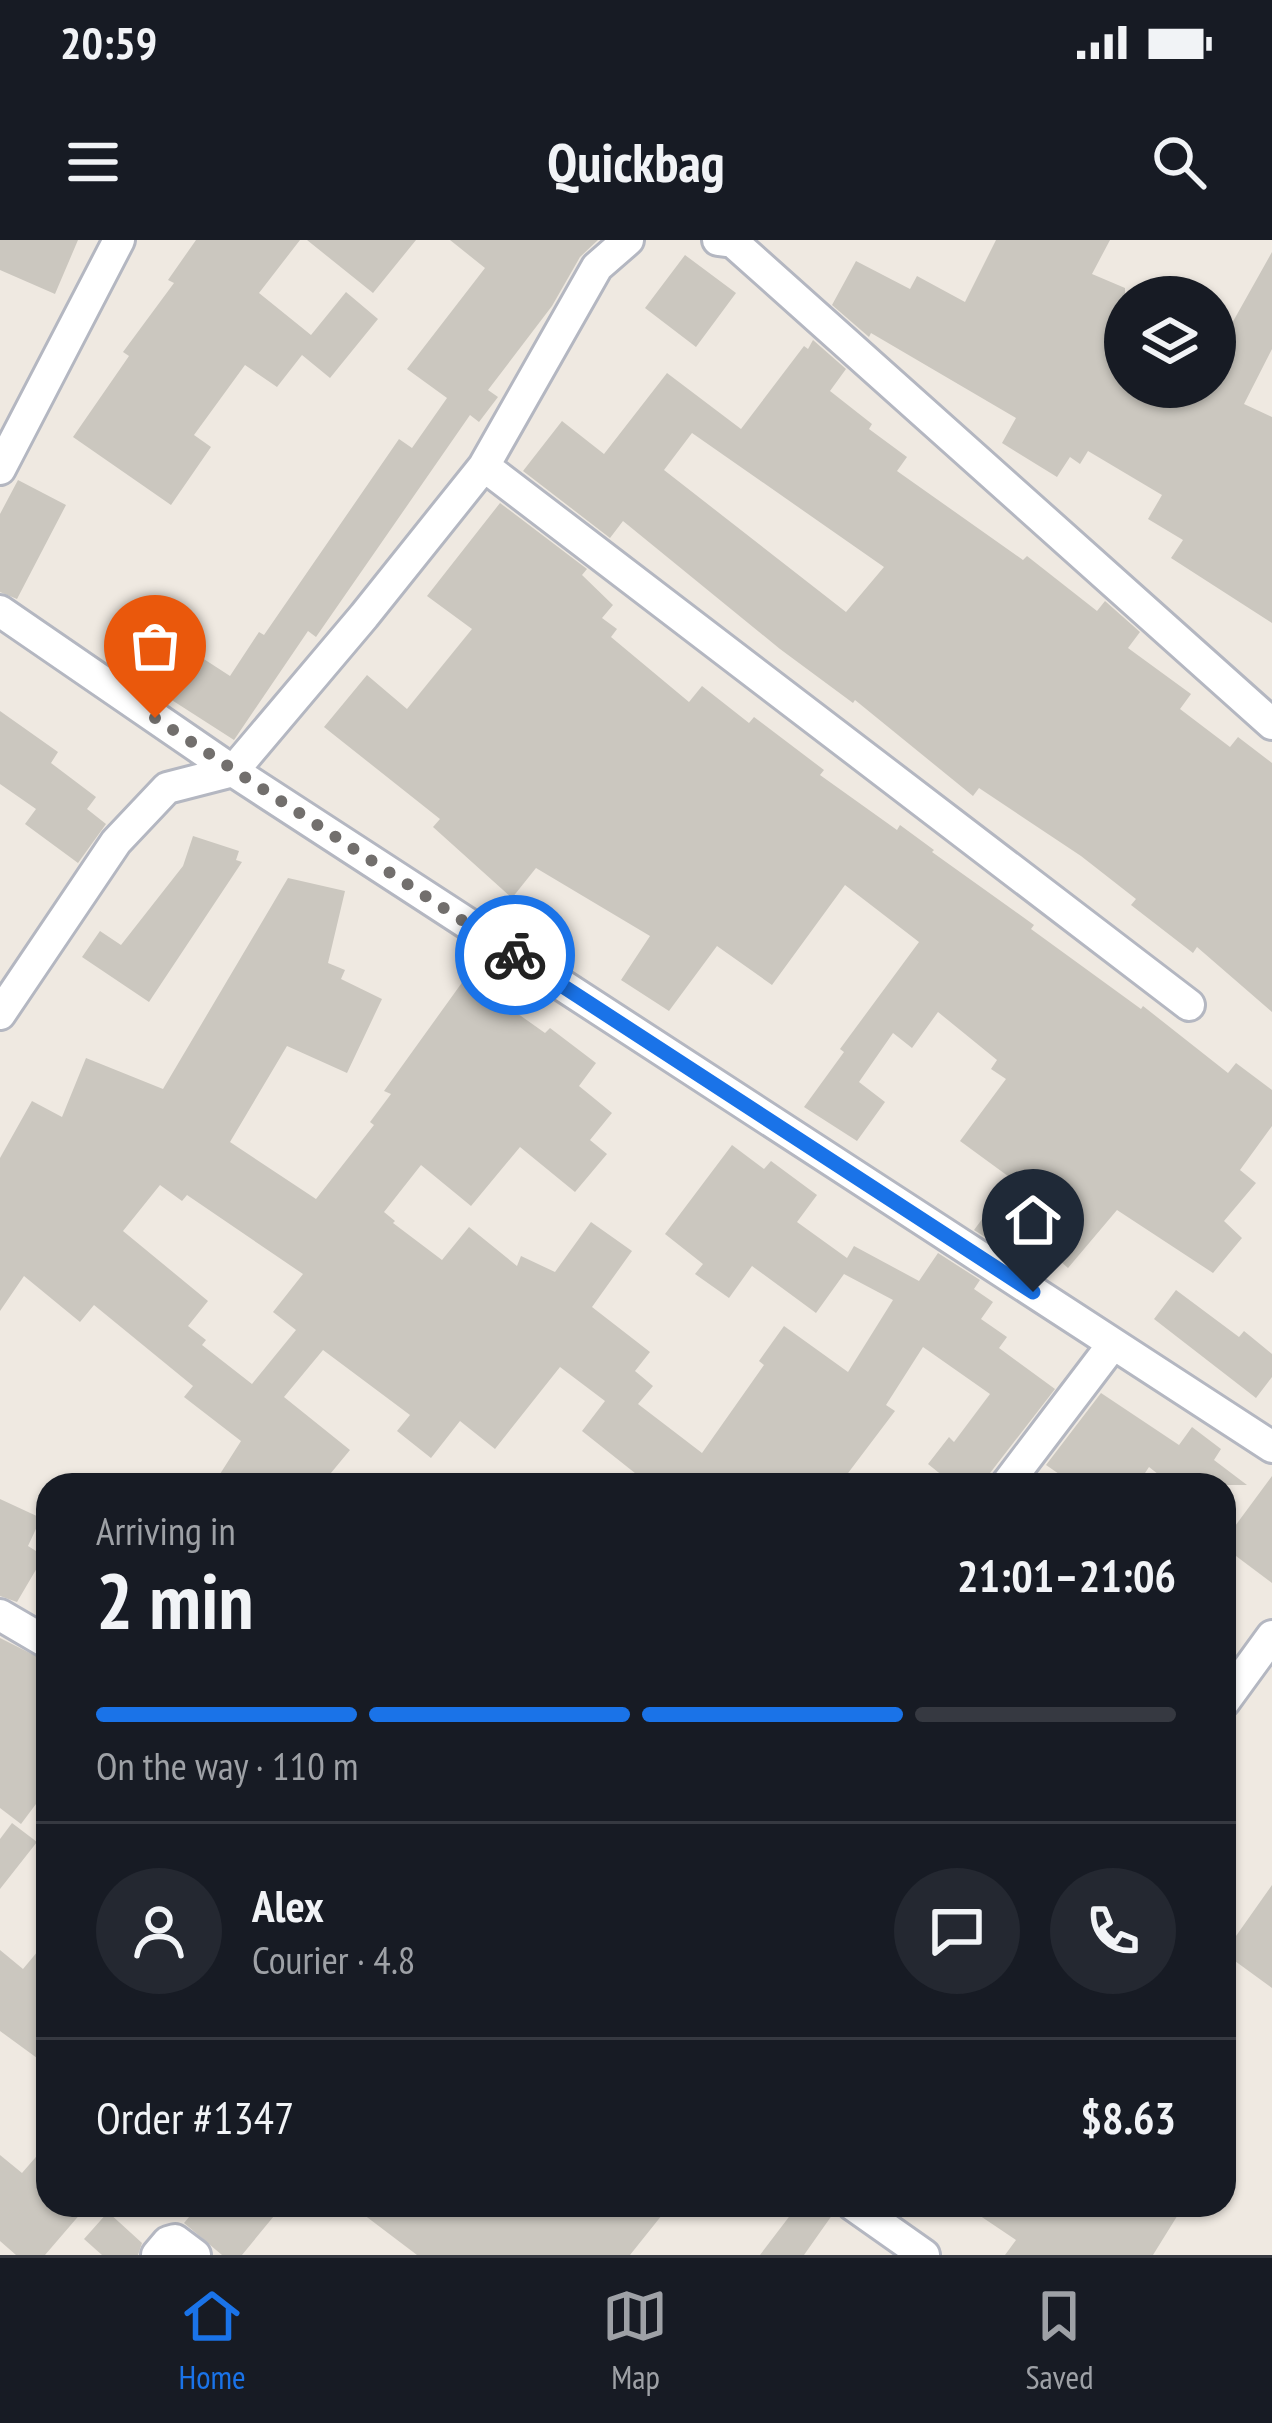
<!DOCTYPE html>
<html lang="en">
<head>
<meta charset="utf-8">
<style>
	:root { --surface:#171b24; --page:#242831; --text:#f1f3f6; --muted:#9ea1a6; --line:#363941; --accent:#1a73e8 }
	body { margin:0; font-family:"PT Sans Narrow",sans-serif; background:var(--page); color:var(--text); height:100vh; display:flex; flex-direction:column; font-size:45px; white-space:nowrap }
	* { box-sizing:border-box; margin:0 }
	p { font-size:39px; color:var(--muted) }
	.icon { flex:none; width:66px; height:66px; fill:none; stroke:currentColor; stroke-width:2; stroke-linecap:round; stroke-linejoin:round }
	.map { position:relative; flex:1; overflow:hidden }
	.side { position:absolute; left:36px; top:1233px; width:1200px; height:744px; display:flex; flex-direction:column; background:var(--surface); border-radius:36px; box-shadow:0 3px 9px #0004 }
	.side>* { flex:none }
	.fabs { position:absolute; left:1104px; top:36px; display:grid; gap:24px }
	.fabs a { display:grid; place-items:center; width:132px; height:132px; border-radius:50%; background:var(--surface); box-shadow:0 3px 9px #0004; font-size:60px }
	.pin { position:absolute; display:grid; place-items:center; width:102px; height:102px; color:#fff; margin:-123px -51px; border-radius:50% 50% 50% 0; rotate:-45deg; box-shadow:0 0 12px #0007 }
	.pin .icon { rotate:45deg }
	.courier { position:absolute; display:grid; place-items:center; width:120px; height:120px; margin:-60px; border:9px solid #1a73e8; border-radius:50%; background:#fff; color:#222; box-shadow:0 3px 15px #0007 }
	.summary em { font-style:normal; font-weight:600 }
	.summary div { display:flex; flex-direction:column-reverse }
	.summary { display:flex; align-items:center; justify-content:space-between; height:204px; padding:0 60px }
	h1 { font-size:78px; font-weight:600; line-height:90px }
	.bar { display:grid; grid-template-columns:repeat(4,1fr); gap:18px 12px; align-content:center; height:144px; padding:0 60px }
	.bar i { height:15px; border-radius:9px; background:var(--line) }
	.bar .selected { background:var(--accent) }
	.bar p { grid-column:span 4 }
	.line { display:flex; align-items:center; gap:30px; padding:0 60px; border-top:3px solid var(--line) }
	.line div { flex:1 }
	.round { display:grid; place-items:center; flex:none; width:126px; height:126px; border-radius:63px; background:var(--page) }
	.status { display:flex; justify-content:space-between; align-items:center; height:84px; padding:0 60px; background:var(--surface); direction:ltr }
	.status svg { height:33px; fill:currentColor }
	header { display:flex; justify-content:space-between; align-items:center; height:156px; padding:0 60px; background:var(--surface); font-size:54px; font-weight:600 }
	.menu { display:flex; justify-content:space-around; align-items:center; height:168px; border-top:3px solid var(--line); background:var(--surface); font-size:33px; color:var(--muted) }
	.menu a { display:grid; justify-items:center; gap:6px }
	.menu .selected { color:var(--accent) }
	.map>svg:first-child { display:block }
	.building { fill:#cbc7bf; fill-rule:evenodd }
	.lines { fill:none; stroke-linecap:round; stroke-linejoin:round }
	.minor-casing { stroke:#b4b7c1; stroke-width:36 }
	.minor { stroke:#fff; stroke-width:30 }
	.done { stroke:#726f6d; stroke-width:12; stroke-dasharray:0 21.6 }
	.route { stroke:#1a73e8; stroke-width:15 }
</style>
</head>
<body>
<div class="status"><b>20:59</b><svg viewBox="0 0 49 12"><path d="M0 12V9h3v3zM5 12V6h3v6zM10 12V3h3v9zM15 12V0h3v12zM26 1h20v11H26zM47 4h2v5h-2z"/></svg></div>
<header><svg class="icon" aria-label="menu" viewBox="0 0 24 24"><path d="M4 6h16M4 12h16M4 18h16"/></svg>Quickbag<svg class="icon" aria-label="search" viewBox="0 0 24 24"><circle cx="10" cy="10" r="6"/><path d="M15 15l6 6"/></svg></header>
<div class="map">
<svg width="1272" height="2015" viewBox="0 0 1272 2015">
	<rect width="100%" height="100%" fill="#efe9e1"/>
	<path class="building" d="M0,0H78L55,54L0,30Z
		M196,0H300L259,53L311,95L346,52L378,79L330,138L302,115L277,147L245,125L194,195L211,207L171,265L73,197L129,116L123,112L174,43L168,40Z
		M307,0H416L373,53Z
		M450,0H598L580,17L552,66L488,150L498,157L479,182L470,175L316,397L308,391L234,500L125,430L153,386L230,436L259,392L264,395L399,199L412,208L447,158L407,129L485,28Z
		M996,0H1110L1092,34L1125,48V147H1215V89L1226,94L1272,12V109L1244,164L1272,177V383L1171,318L1183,300L1148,279L1162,255L1088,211L1080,224L1070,217L1057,237L1002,203L1016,178L871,93L869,97L832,65L856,21L910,49L917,36L965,62Z
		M685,15L736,53L696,107L645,68Z
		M813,100L846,129L830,151L872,184L869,189L907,217L897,231L1023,320L1027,316L1097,371L1105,361L1140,392L1128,408L1191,454L1180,469L1230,507L1238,497L1272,523V772L1197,707L1193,713L1131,665L1136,659L1081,616L979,548L973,556L855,460L853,463L780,409L623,281L610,298L523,231L562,181L604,214L667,133L741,189L804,106L808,109ZM692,193L884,327L846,372L664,230Z
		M18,240L66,265L17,359L0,352V274Z
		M500,263L587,329L582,335L613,365L602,378L617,389L611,397L689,462L702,446L749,483L754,477L824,530L820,535L897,590L900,585L934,610L932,612L1034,685L1031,689L1141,769L1143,766L1228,833L1236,823L1272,850V886L1240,930L1256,943L1224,981L1242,998L1213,1033L1117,970L1068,1028L1033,997L1030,1001L1013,991L1002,1008L974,990L1012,939L960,901L1006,839L991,829L997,820L938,772L912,808L893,793L859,842L885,862L857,901L804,867L844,812L840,809L919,702L845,645L772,745L717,706L669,771L621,740L650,696L536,628L512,658L433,587L440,579L324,487L367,435L407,469L472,389L427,356Z
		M0,471L58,512L51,523L96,557L87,569L106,584L78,623L25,584L36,569L0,544Z
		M193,596L239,611L236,620L242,622L149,762L82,717L100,691L121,705L183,626Z
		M288,638L345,651L328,723L345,730L341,739L382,759L347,833L287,806L230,902L316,959L374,885L370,882L391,854L384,851L466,737L545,793L550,788L596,823L579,846L612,873L590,900L607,914L575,952L520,907L471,966L421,925L384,972L395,981L393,983L442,1020L469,987L517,1026L521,1016L555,1032L591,982L632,1011L592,1067L650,1112L635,1131L653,1146L638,1164L702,1213L764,1125L759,1121L784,1086L848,1132L893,1060L844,1034L816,1073L752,1026L729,1058L695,1034L703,1024L665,994L732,905L764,929L771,921L817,955L797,982L847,1018L854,1006L919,1041L938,1013L980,1040L974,1049L993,1062L981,1079L1007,1097L999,1108L1055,1149L990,1233L987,1245H954L928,1224L949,1197L954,1202L990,1154L923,1107L886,1165L895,1171L839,1245H650L582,1191L605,1161L560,1127L495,1209L460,1181L431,1218L397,1191L410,1175L323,1110L284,1157L350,1210L321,1245H213L241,1201L184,1157L193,1146L94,1065L80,1082L24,1036L0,1071V918L32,861L62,877L86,818L163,849ZM160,945L182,961L187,955L303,1034L273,1072L296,1090L252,1144L202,1105L206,1100L188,1086L208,1061L123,991Z
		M1176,1050L1239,1097L1244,1091L1272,1114V1137L1256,1158L1154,1079Z
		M1101,1153L1179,1205L1192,1187L1221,1209L1214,1220L1247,1245H1172L1149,1227L1137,1245H1075L1046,1225Z
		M1272,1236V1343L1224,1307V1301Z
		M0,1259L41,1278L28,1306L44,1316L17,1362L0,1356Z
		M0,1398L48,1422V1548L21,1584L0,1568Z
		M12,1583L37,1602L0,1649V1599Z
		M1272,1645V1748L1224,1713Z
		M48,1699V1826L0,1791V1710L23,1729Z
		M48,1903V1965H88L45,2015H16L0,2001V1915L22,1933Z
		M199,1965H283L242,2015H222L184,1983Z
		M351,1965H670L630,2015H417Z
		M798,1965H834L835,1971L804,2015H760Z
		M964,1965H1184L1153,2015H1005L1016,2000Z
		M108,1972L142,2003L138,2015H102L84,1999Z"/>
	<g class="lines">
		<defs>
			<path id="minor" d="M718,0L733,2L1272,484
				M484,226L1189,765
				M0,229L119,0
				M0,371L233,531L1272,1207
				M0,774L116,602L167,548L233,531L364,376L484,226L597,27L628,0
				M1006,1245L1113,1104
				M0,1375L48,1403
				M1224,1462L1272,1396
				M853,1965L924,2015
				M157,2015L168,2002L175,2000L195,2015"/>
		</defs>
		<use href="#minor" class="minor-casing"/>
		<use href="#minor" class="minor"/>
	</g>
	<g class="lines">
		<path class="done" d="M155,478L515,715"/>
		<path class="route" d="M515,715L1033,1052"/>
	</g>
</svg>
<div class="fabs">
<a><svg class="icon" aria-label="layers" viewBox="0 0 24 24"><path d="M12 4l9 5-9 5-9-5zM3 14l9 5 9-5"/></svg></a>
</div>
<div class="pin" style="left:155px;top:478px;background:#ea580c"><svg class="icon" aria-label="bag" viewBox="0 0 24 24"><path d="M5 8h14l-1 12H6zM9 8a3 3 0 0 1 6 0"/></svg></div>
<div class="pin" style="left:1033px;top:1052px;background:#1f2937"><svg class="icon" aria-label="home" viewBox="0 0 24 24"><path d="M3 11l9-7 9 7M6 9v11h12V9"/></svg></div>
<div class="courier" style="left:515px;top:715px"><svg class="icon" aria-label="bike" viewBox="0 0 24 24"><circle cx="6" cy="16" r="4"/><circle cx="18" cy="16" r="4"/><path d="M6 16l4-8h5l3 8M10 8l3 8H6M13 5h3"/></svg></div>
<section class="side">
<div class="summary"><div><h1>2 min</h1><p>Arriving in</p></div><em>21:01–21:06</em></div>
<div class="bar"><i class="selected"></i><i class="selected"></i><i class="selected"></i><i></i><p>On the way · 110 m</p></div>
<div class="line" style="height:216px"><a class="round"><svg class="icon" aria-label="person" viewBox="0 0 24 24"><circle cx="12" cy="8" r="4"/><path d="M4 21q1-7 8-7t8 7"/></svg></a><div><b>Alex</b><p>Courier · 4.8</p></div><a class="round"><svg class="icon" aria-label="chat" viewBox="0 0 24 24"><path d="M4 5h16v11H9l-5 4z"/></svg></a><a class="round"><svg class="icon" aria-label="phone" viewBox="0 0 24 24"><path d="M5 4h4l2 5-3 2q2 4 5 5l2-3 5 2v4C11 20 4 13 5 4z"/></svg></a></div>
<div class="line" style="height:156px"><div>Order #1347</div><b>$8.63</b></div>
</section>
</div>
<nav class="menu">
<a class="selected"><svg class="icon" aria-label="home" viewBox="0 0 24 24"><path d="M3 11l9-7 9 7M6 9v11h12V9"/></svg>Home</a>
<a><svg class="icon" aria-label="map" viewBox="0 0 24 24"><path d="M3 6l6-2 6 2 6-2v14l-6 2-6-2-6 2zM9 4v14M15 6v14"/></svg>Map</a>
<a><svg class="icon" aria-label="saved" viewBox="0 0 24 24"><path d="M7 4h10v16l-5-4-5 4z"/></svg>Saved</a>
</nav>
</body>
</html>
